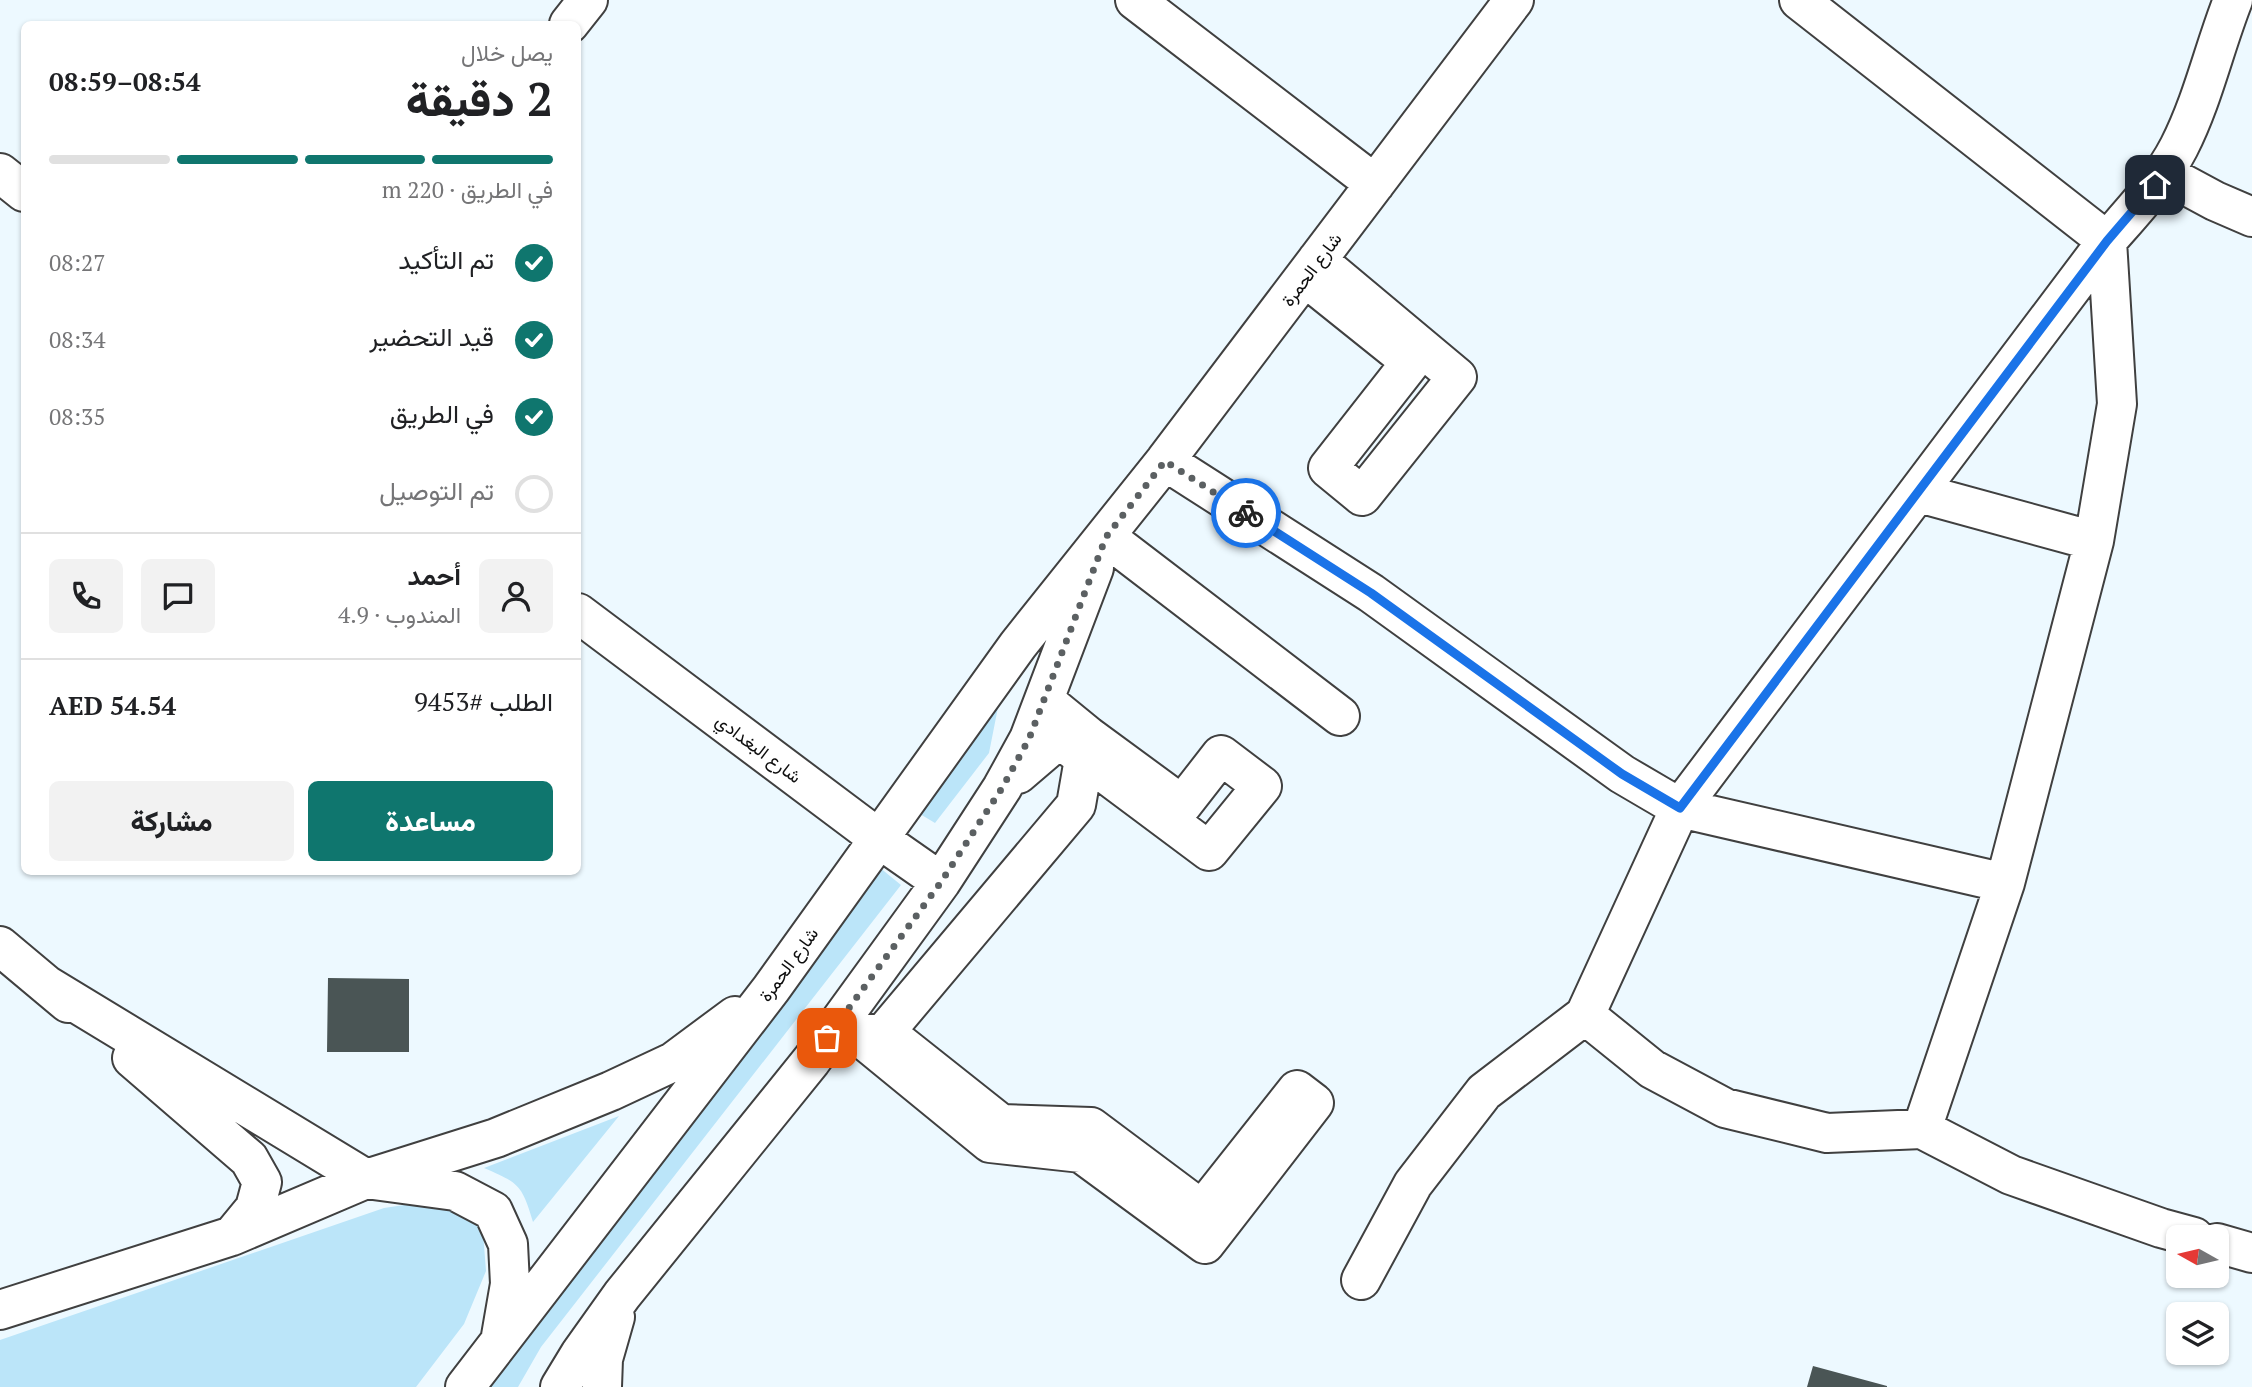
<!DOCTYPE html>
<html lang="ar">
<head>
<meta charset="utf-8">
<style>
	:root { --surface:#fff; --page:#f2f2f2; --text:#202124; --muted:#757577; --line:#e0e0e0; --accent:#0f766e }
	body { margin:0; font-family:"PT Serif",Vazirmatn,serif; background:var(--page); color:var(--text); direction:rtl; height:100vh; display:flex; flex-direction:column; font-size:26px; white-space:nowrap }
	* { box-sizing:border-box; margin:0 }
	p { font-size:23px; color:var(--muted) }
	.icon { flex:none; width:38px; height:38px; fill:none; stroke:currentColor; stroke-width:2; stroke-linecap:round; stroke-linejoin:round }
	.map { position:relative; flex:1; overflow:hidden; direction:ltr }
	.side { position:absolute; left:21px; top:21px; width:560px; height:854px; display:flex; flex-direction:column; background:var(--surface); border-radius:10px; box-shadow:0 2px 5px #0004; direction:rtl }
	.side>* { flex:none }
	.needle { width:46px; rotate:278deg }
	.controls { position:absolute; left:2166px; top:1225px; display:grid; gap:14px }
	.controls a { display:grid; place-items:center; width:63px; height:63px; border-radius:10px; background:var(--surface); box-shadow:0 2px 5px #0004; font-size:35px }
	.pin { position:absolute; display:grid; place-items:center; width:60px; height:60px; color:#fff; margin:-30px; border-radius:14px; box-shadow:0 4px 10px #0006 }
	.courier { position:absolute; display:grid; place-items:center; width:70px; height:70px; margin:-35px; border:5px solid #1a73e8; border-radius:50%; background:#fff; color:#222; box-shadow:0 2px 9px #0007 }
	.summary em { font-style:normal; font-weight:800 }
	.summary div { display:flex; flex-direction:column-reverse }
	.summary { display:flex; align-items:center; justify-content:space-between; height:119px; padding:0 28px }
	h1 { font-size:46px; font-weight:800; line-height:52px }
	.bar { display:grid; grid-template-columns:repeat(4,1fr); gap:10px 7px; align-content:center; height:84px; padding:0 28px }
	.bar i { height:9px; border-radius:5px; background:var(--line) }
	.bar .active { background:var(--accent) }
	.bar p { grid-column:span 4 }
	.line { display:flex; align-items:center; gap:18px; padding:0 28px; border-top:2px solid var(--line) }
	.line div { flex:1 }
	.round { display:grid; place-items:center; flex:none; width:74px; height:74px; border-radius:10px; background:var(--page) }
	ol { padding:0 28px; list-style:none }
	li { display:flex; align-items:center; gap:21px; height:77px }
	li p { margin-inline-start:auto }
	li .icon { padding:7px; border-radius:50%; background:var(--accent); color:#fff; stroke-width:4 }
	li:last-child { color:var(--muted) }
	li i { width:38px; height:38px; border:4px solid var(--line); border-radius:50% }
	.primary-button { display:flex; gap:14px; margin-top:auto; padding:14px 28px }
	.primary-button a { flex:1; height:80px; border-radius:10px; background:var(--accent); color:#fff; font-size:28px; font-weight:800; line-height:80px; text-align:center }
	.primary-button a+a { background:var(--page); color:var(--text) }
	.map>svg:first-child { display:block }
	.sand { fill:#bbe5f9 }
	.building { fill:#4a5555 }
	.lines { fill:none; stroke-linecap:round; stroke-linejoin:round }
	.minor-casing { stroke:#404040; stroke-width:42 }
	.minor { stroke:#fff; stroke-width:38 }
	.done { stroke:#5b6062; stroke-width:7; stroke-dasharray:0 12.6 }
	.route { stroke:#1a73e8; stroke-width:9 }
	.labels { text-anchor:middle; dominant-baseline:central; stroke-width:7; stroke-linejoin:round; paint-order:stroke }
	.street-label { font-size:18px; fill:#0d0d0d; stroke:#fff }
</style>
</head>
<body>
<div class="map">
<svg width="2252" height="1387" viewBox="0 0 2252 1387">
	<rect width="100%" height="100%" fill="#edf9ff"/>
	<path class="sand" d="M1002,687L989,753L935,823L910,808Z
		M879,867L901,885L541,1347L518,1387H482Z
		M619,1116L533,1222C522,1185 519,1183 484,1168Z
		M431,1201L467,1212L483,1232L486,1271L464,1324L416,1387H0V1340L384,1208Z"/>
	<path class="building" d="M328,978L409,979V1052H327Z
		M1813,1366L1887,1386V1387H1807Z"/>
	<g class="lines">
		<defs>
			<path id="minor" d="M1135,0L1375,184
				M1799,0L2107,241L2117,404L2094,541L2005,883L1922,1129
				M569,24L588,0
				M0,173L24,192
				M2163,173L2215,201L2252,217
				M1305,277L1411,362L1328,468L1362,496L1457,377L1317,260
				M1165,461L1371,593L1622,774L1680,808L2005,883
				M1919,493L2094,541
				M1106,537L1340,716
				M578,613L878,838L941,882
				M1018,774L1059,739L1209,851L1262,786L1221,755L1182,805L1088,736L1044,700
				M0,946L68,1003
				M48,986L366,1179L455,1191L493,1211L508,1244L510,1284L501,1336
				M1585,1015L1652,1069L1725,1108L1827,1133L1922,1129L2011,1175L2161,1228L2194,1237
				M858,1035L990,1143L1081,1153L1205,1244L1314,1103L1297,1090L1202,1210L1091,1127L1001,1124L885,1032
				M861,1035L885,1032L1076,805L1088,736
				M132,1058L249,1159L262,1182L255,1208L232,1236
				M2217,1243L2252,1253
				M1361,1280L1413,1184L1484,1092L1585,1015L1680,808L2107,241C2133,211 2161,182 2179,147C2203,100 2214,48 2233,0
				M0,1310L232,1236L366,1179L496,1138L611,1091L673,1062L735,1016
				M465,1387L771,989L1018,645L1165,461L1514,0
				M560,1387L580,1354L622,1295L811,1061L941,882L1002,788L1029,739L1094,568
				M602,1387L603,1359L615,1317"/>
		</defs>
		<use href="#minor" class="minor-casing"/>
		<use href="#minor" class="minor"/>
	</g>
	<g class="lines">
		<path class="done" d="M827,1038L941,882L1002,788L1029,739L1106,537L1165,461L1246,513"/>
		<path class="route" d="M1246,513L1371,593L1622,774L1680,808L2107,241L2155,185"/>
	</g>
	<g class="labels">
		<g class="street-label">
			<text transform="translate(1311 269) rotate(-53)">شارع الحمرة</text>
			<text transform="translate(759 748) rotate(37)">شارع البغدادي</text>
			<text transform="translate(788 964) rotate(-54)">شارع الحمرة</text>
		</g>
	</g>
</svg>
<div class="controls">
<a><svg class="needle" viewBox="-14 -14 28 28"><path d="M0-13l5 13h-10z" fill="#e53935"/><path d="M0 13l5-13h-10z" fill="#757577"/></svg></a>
<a><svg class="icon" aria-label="layers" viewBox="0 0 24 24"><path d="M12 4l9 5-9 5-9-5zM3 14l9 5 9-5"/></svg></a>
</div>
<div class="pin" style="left:827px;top:1038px;background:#ea580c"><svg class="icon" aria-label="bag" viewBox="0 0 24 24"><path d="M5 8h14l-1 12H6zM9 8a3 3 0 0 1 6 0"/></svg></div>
<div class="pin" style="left:2155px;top:185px;background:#1f2937"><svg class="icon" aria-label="home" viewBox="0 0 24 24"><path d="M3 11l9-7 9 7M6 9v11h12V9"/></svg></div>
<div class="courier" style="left:1246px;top:513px"><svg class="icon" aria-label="bike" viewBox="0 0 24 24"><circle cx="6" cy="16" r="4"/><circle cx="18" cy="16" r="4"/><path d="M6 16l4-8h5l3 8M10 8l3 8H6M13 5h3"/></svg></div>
<section class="side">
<div class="summary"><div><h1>2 دقيقة</h1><p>يصل خلال</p></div><em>08:54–08:59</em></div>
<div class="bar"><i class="active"></i><i class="active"></i><i class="active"></i><i></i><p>في الطريق · 220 m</p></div>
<ol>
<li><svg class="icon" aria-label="check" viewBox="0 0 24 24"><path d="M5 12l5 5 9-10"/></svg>تم التأكيد<p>08:27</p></li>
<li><svg class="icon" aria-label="check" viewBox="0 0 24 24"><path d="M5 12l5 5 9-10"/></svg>قيد التحضير<p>08:34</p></li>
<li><svg class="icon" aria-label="check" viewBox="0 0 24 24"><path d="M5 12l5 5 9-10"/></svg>في الطريق<p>08:35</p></li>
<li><i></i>تم التوصيل</li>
</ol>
<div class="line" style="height:126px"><a class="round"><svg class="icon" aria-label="person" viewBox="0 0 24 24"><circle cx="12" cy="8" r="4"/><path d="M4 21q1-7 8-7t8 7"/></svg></a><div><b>أحمد</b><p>المندوب · 4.9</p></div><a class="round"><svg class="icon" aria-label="chat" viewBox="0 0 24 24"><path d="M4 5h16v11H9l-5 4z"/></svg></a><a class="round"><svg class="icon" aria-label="phone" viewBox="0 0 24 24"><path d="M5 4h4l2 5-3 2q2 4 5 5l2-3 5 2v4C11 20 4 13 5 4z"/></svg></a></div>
<div class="line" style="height:91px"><div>الطلب #9453</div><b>AED 54.54</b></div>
<div class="primary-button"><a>مساعدة</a><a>مشاركة</a></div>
</section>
</div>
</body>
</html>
